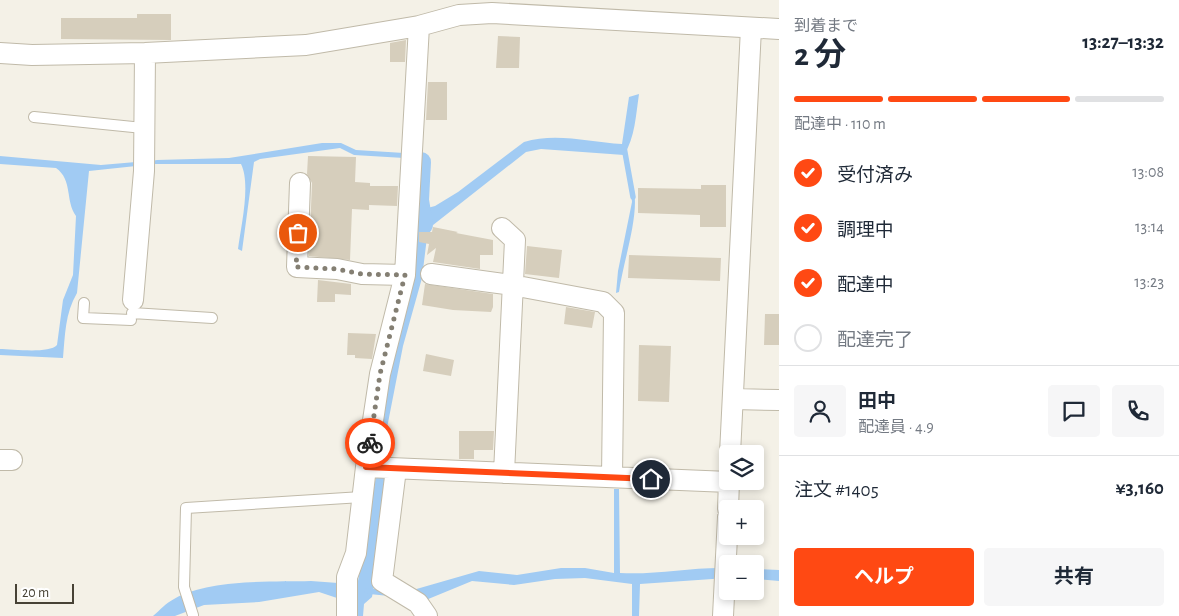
<!DOCTYPE html>
<html lang="ja">
<head>
<meta charset="utf-8">
<style>
	:root { --surface:#fff; --page:#f6f6f7; --text:#1f2937; --muted:#747a83; --line:#e0e1e3; --accent:#ff4913 }
	body { margin:0; font-family:"Alegreya Sans","Noto Sans JP",sans-serif; background:var(--page); color:var(--text); height:100vh; display:flex; flex-direction:column; font-size:19px; white-space:nowrap }
	* { box-sizing:border-box; margin:0 }
	p { font-size:16px; color:var(--muted) }
	.icon { flex:none; width:28px; height:28px; fill:none; stroke:currentColor; stroke-width:2; stroke-linecap:round; stroke-linejoin:round }
	.map { position:relative; flex:1; overflow:hidden }
	.panel { display:flex; flex-direction:column; background:var(--surface); width:400px }
	.panel>* { flex:none }
	.tools { position:absolute; left:719px; top:445px; display:grid; gap:10px }
	.tools a { display:grid; place-items:center; width:45px; height:45px; border-radius:5px; background:var(--surface); box-shadow:0 2px 8px #0003; font-size:25px }
	.scale { position:absolute; left:15px; bottom:12px; width:59px; box-sizing:border-box; padding-left:5px; border:2px solid #474235; border-top:0; font-size:14px; line-height:18px; white-space:nowrap; color:#474235; -webkit-text-stroke:4px #fff; paint-order:stroke }
	.pin { position:absolute; display:grid; place-items:center; width:42px; height:42px; color:#fff; margin:-21px; border:2px solid #fff; border-radius:50%; box-shadow:0 1px 5px #0007 }
	.courier { position:absolute; display:grid; place-items:center; width:50px; height:50px; margin:-25px; border:4px solid #ff4913; border-radius:50%; background:#fff; color:#222; box-shadow:0 1px 6px #0007 }
	.headline em { font-style:normal; font-weight:700 }
	.headline div { display:flex; flex-direction:column-reverse }
	.headline { display:flex; align-items:center; justify-content:space-between; height:85px; padding:0 15px }
	h1 { font-size:32px; font-weight:700; line-height:38px }
	.bar { display:grid; grid-template-columns:repeat(4,1fr); gap:8px 5px; align-content:center; height:60px; padding:0 15px }
	.bar i { height:6px; border-radius:4px; background:var(--line) }
	.bar .current { background:var(--accent) }
	.bar p { grid-column:span 4 }
	.line { display:flex; align-items:center; gap:12px; padding:0 15px; border-top:1px solid var(--line) }
	.line div { flex:1 }
	.round { display:grid; place-items:center; flex:none; width:52px; height:52px; border-radius:5px; background:var(--page) }
	ol { padding:0 15px; list-style:none }
	li { display:flex; align-items:center; gap:15px; height:55px }
	li p { margin-inline-start:auto }
	li .icon { padding:5px; border-radius:50%; background:var(--accent); color:#fff; stroke-width:4 }
	li:last-child { color:var(--muted) }
	li i { width:28px; height:28px; border:2px solid var(--line); border-radius:50% }
	.action { display:flex; gap:10px; margin-top:auto; padding:10px 15px }
	.action a { flex:1; height:58px; border-radius:5px; background:var(--accent); color:#fff; font-size:20px; font-weight:700; line-height:58px; text-align:center }
	.action a+a { background:var(--page); color:var(--text) }
	main { display:flex; flex:1; min-height:0 }
	.map>svg:first-child { display:block }
	.water { fill:#a1cbf3 }
	.lines { fill:none; stroke-linecap:round; stroke-linejoin:round }
	.stream { stroke:#a1cbf3; stroke-width:5.5 }
	.canal { stroke:#a1cbf3; stroke-width:20 }
	.building { fill:#d6cebc }
	.lane-casing { stroke:#c0baa9; stroke-width:12 }
	.street-casing { stroke:#c0baa9; stroke-width:22 }
	.lane { stroke:#fff; stroke-width:10 }
	.street { stroke:#fff; stroke-width:20 }
	.done { stroke:#847f73; stroke-width:5; stroke-dasharray:0 9 }
	.route { stroke:#ff4913; stroke-width:6 }
</style>
</head>
<body>
<main>
<div class="map">
<svg width="779" height="616" viewBox="0 0 779 616">
	<rect width="100%" height="100%" fill="#f4f1e7"/>
	<path class="water" d="M639,94C636,114 635,138 624,155L541,149L526,152L428,229L422,278L403,346L386,433L389,454L386,506L372,582L374,586L372,597L364,604L363,616H352L376,476V455L416,211L435,206L458,192L524,142C555,132 590,142 622,144L629,97Z
		M322,143H341L356,150L404,153V158L354,155L340,148L260,159L254,162L242,251L238,249C241,226 251,184 241,164H152V161L157,160L229,158Z
		M0,156L101,165L136,162V166L89,171L77,293C65,313 65,336 63,358L0,355V349C12,349 49,354 57,345L63,300L73,275L76,216C65,201 73,180 56,168L0,164Z
		M631,190H634C639,218 623,262 619,292L616,293L618,271L632,202Z
		M614,489H619L620,573C656,575 691,567 727,568V578L640,584L639,616H632V584L585,578L555,579L514,585L472,581L421,602L413,590L479,571L517,575L561,568H585L614,573Z
		M755,569L779,570V581L755,579Z
		M311,581L338,583L337,598L319,592L259,602L204,605L175,616H153C160,610 166,603 174,599C209,579 272,582 311,581Z"/>
	<g class="lines">
		<path class="stream" d="M624,147L633,197
			M367,591L387,593"/>
		<path class="canal" d="M421,162L419,200L423,225"/>
	</g>
	<path class="building" d="M137,14H171V40L61,39V18H137Z
		M498,36L520,37L519,68H496Z
		M406,40L405,62H390V43Z
		M428,82H447V120H426Z
		M308,156L356,157L355,182L370,183V186H398L397,206L369,205V210L352,209L350,260L309,256L312,183L307,174Z
		M701,185H726V227H700V215L638,213V188L701,189Z
		M433,227L458,232L456,233L493,240V255H480V269L433,262L436,248L427,255L429,244L419,242V232H432Z
		M527,246L562,250L559,278L525,274Z
		M629,255L721,258L720,281L628,278Z
		M318,280L351,284V295L335,294V302H317Z
		M425,284L493,294V307L491,312L453,310L422,305Z
		M566,307L595,312L592,328L564,324Z
		M765,314H779V345H764Z
		M348,333L376,334L372,359L355,358V355H347Z
		M639,345L671,346L669,402L638,401Z
		M426,354L454,360L451,376L423,371Z
		M459,431H494L493,450H474V459H459Z"/>
	<g class="lines">
		<defs>
			<path id="lane" d="M34,117L143,128
				M84,303L83,318L131,320
				M132,313L212,318
				M193,615L184,587L186,508L362,497"/>
			<path id="street" d="M0,53L32,55L145,53L306,45L419,26L459,15L492,13L779,29
				M300,183L297,267L337,269L362,274L405,275
				M502,228L515,240L504,473
				M431,274L512,285L603,302L614,313L612,477
				M133,300L144,171L145,53
				M733,399L779,400
				M730,454L751,28
				M0,460H12
				M366,467L729,482
				M396,469L382,581L418,603L427,616
				M728,509L729,481
				M347,616V577L356,553L366,467L380,374L405,275L419,26
				M723,616L728,517"/>
		</defs>
		<use href="#lane" class="lane-casing"/>
		<use href="#street" class="street-casing"/>
		<use href="#lane" class="lane"/>
		<use href="#street" class="street"/>
	</g>
	<g class="lines">
		<path class="done" d="M298,233L296,267L337,269L362,274L405,275L380,374L370,443"/>
		<path class="route" d="M370,443L366,467L651,479"/>
	</g>
</svg>
<div class="tools">
<a><svg class="icon" aria-label="layers" viewBox="0 0 24 24"><path d="M12 4l9 5-9 5-9-5zM3 14l9 5 9-5"/></svg></a>
<a>+</a>
<a>−</a>
</div>
<div class="scale">20 m</div>
<div class="pin" style="left:298px;top:233px;background:#ea580c"><svg class="icon" aria-label="bag" viewBox="0 0 24 24"><path d="M5 8h14l-1 12H6zM9 8a3 3 0 0 1 6 0"/></svg></div>
<div class="pin" style="left:651px;top:479px;background:#1f2937"><svg class="icon" aria-label="home" viewBox="0 0 24 24"><path d="M3 11l9-7 9 7M6 9v11h12V9"/></svg></div>
<div class="courier" style="left:370px;top:443px"><svg class="icon" aria-label="bike" viewBox="0 0 24 24"><circle cx="6" cy="16" r="4"/><circle cx="18" cy="16" r="4"/><path d="M6 16l4-8h5l3 8M10 8l3 8H6M13 5h3"/></svg></div>
</div>
<section class="panel">
<div class="headline"><div><h1>2 分</h1><p>到着まで</p></div><em>13:27–13:32</em></div>
<div class="bar"><i class="current"></i><i class="current"></i><i class="current"></i><i></i><p>配達中 · 110 m</p></div>
<ol>
<li><svg class="icon" aria-label="check" viewBox="0 0 24 24"><path d="M5 12l5 5 9-10"/></svg>受付済み<p>13:08</p></li>
<li><svg class="icon" aria-label="check" viewBox="0 0 24 24"><path d="M5 12l5 5 9-10"/></svg>調理中<p>13:14</p></li>
<li><svg class="icon" aria-label="check" viewBox="0 0 24 24"><path d="M5 12l5 5 9-10"/></svg>配達中<p>13:23</p></li>
<li><i></i>配達完了</li>
</ol>
<div class="line" style="height:90px"><a class="round"><svg class="icon" aria-label="person" viewBox="0 0 24 24"><circle cx="12" cy="8" r="4"/><path d="M4 21q1-7 8-7t8 7"/></svg></a><div><b>田中</b><p>配達員 · 4.9</p></div><a class="round"><svg class="icon" aria-label="chat" viewBox="0 0 24 24"><path d="M4 5h16v11H9l-5 4z"/></svg></a><a class="round"><svg class="icon" aria-label="phone" viewBox="0 0 24 24"><path d="M5 4h4l2 5-3 2q2 4 5 5l2-3 5 2v4C11 20 4 13 5 4z"/></svg></a></div>
<div class="line" style="height:65px"><div>注文 #1405</div><b>¥3,160</b></div>
<div class="action"><a>ヘルプ</a><a>共有</a></div>
</section>
</main>
</body>
</html>
